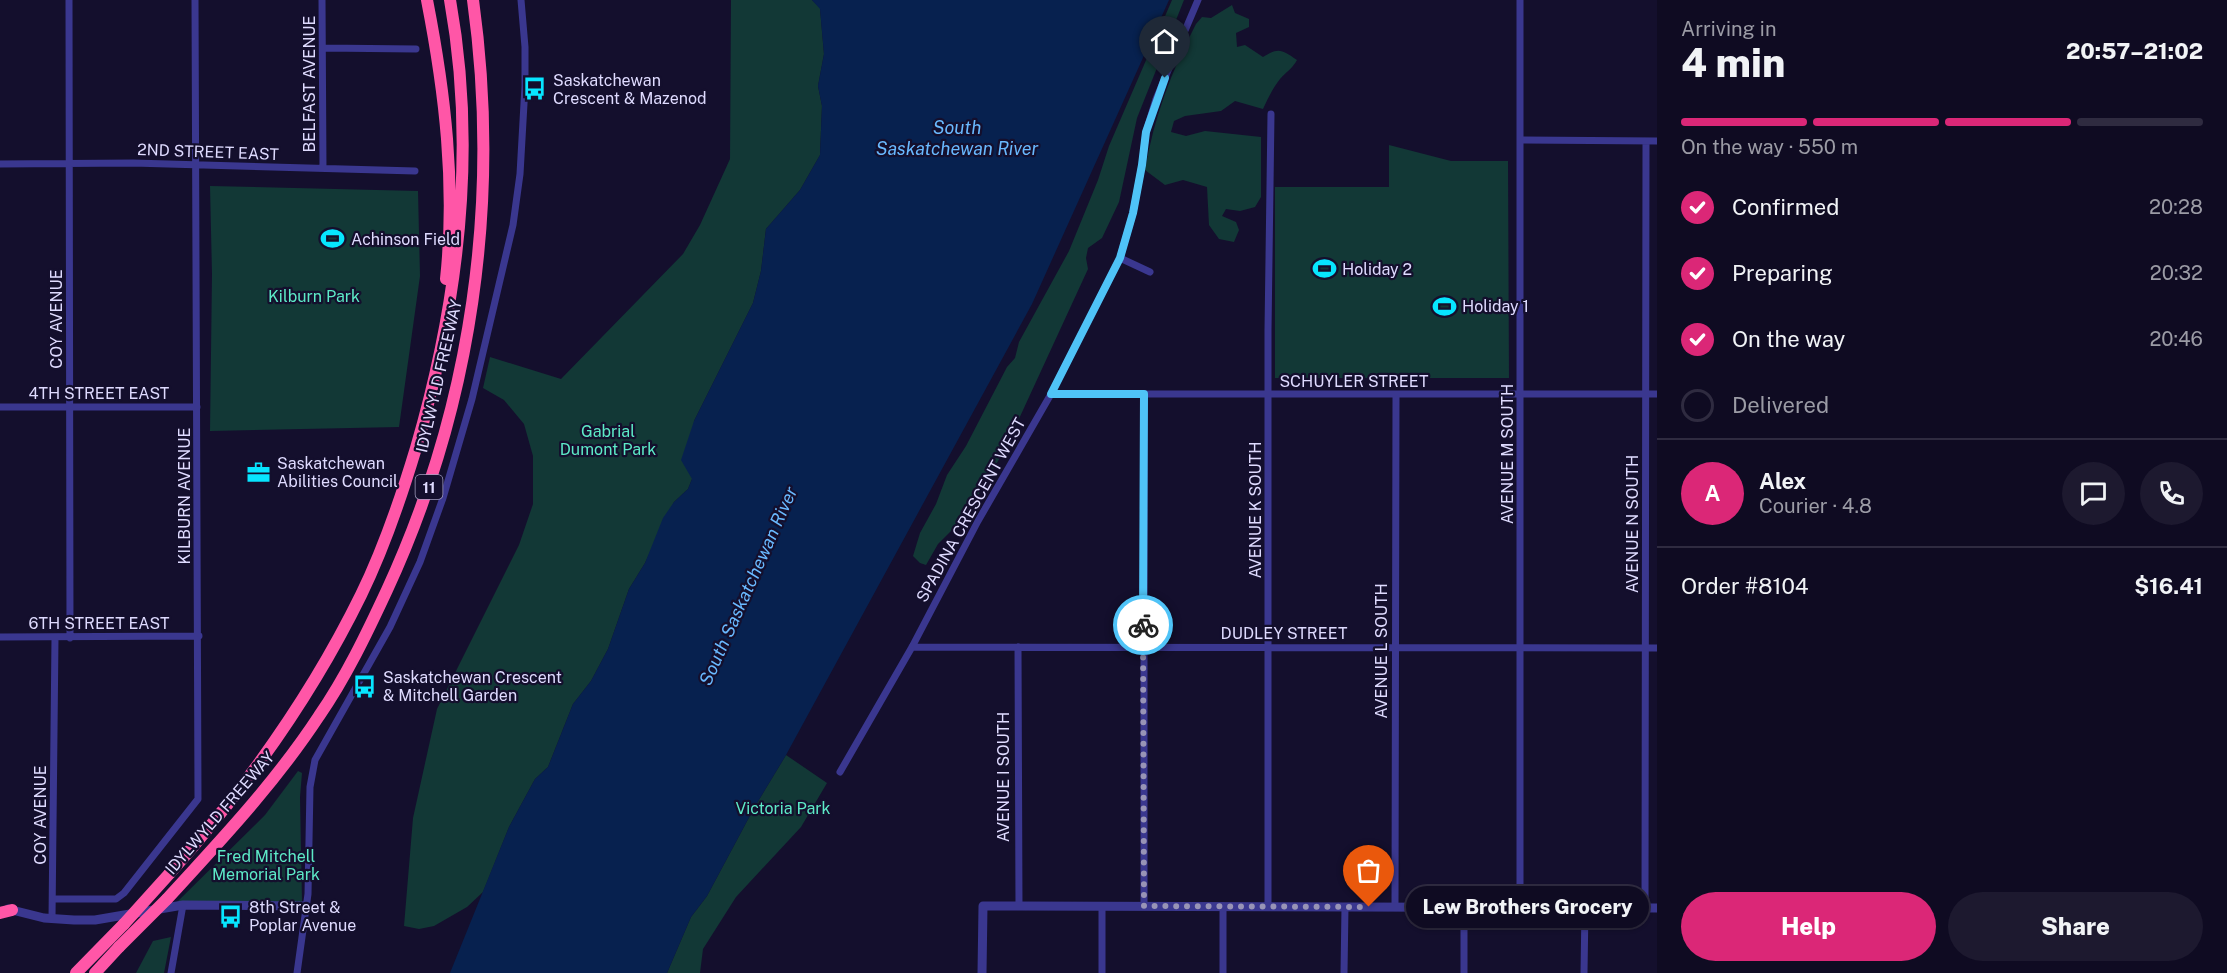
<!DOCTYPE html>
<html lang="en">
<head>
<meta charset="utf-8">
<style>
	:root { --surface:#0f0b22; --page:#1d192f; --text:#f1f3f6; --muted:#9b9ba5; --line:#2f2b40; --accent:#db2777 }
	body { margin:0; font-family:"Public Sans",sans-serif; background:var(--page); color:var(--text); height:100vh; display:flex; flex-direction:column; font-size:22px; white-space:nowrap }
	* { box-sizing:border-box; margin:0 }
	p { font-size:20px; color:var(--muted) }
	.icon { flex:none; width:33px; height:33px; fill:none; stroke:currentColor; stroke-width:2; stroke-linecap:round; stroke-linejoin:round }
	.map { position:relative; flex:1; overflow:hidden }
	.side { display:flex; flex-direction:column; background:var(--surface); width:570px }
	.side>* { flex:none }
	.pin { position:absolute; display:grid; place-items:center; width:51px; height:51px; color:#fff; margin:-62px -26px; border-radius:50% 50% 50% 0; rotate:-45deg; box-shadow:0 0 6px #0007 }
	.pin .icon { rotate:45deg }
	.courier { position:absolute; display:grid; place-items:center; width:60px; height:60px; margin:-30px; border:4px solid #4fc3f7; border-radius:50%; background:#fff; color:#222; box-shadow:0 2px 8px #0007 }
	.bubble { position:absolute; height:42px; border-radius:21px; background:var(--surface); box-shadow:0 2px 4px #0004,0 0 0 2px var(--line); font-size:20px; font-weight:800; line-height:42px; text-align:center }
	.head em { font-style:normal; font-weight:800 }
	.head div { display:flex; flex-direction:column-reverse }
	.head { display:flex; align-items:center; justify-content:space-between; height:102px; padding:0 24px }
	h1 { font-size:39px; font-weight:800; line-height:45px }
	.bar { display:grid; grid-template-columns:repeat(4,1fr); gap:9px 6px; align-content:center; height:72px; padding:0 24px }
	.bar i { height:8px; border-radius:4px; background:var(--line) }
	.bar .active { background:var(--accent) }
	.bar p { grid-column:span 4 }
	.line { display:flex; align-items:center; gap:15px; padding:0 24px; border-top:2px solid var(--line) }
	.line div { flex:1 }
	.round { display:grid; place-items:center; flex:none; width:63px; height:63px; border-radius:32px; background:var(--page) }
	ol { padding:0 24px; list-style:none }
	li { display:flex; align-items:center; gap:18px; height:66px }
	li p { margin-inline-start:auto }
	li .icon { padding:6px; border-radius:50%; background:var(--accent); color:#fff; stroke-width:4 }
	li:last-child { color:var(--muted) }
	li i { width:33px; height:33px; border:3px solid var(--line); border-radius:50% }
	.primary-button { display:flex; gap:12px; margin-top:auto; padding:12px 24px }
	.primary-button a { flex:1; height:69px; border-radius:36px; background:var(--accent); color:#fff; font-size:24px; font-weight:800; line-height:69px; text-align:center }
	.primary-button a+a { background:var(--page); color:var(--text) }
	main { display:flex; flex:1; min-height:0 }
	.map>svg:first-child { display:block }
	.green { fill:#123836 }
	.water { fill:#07214f }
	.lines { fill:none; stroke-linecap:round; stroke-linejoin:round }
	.minor { stroke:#3a378f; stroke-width:7 }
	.tertiary { stroke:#3a378f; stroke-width:9 }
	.motorway { stroke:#ff56a7; stroke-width:12 }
	.motorway-bridge { stroke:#ff56a7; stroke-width:12 }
	.done { stroke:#9894b6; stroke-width:6; stroke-dasharray:0 10.8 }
	.route { stroke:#4fc3f7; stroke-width:8 }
	.labels { text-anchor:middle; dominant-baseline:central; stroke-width:4.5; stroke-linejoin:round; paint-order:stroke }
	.shield { fill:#140f2d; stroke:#a29ec0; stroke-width:1.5 }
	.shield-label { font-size:15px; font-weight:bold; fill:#dfdbff }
	.poi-label { font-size:16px; fill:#dfdbff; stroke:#140f2d; text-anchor:start }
	.street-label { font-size:16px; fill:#dfdbff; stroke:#140f2d }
	.park-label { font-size:16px; fill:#5deac7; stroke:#140f2d }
	.water-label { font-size:18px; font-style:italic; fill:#69b9ff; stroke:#140f2d }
</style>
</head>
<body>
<main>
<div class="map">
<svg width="1657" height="973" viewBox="0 0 1657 973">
	<rect width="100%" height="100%" fill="#140f2d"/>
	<path class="green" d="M731,0H812L820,8L824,54L818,86L822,106L820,155L800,190L766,229L761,271L753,303L694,421L692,479L688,489L674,502L645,563L629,589L608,649L591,681L573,704L548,767L535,779L509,827L483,892L467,907L434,926L419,929L404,926L413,818L437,709L519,545L533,504V456L524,424L504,400L483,388L490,357L561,379L683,254L700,225L730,159Z
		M1172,0H1184L1137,118L1119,202L1102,238L1088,248L1086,258L1088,269L1005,449L966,516L938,544L926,565L920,563L913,556L920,533L936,504L947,475L966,446L1007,367L1015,358L1019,342L1069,251L1098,180L1109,146Z
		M1232,5L1235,13L1249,19V27L1236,33L1237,47L1245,45L1263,57C1279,47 1282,50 1297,60C1293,68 1286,72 1280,79C1273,88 1268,98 1263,109L1235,101L1221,111L1185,116L1174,121L1171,132L1186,136L1205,131L1261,137V197L1255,207L1240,211L1226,209L1222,216L1236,222L1239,230L1234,242L1219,239L1209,225L1207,187L1183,180L1165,185L1145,170C1154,117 1171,72 1196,24L1202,17L1211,18Z
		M1389,145L1451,161H1508L1509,378H1275V187H1389Z
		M210,186L418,191L420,276L399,427L210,431L212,274Z
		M786,755L827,783L801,827L736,897L703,949L700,973H667L691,917L707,896L754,808Z
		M298,771L302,773L300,797L302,902L175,904L265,815Z
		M171,937L164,973H136L153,941Z"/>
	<path class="water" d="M812,0H1169L1032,304L786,755L754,808L707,896L691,917L667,973H450L509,827L535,779L548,767L573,704L591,681L608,649L629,589L645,563L663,518L674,502L688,489L692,479L681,460L694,421L753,303L761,271L766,229L800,190L820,155L822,106L818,86L824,54L820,9Z"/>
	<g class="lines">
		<path class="minor" d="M69,0L70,638
			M322,0L323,168
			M323,48L416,49
			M1521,140L1657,141
			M0,164L133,163L415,171
			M1120,258L1150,272
			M1051,394H1657
			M0,407H197
			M0,637L199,636
			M912,647L1657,648
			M1018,647L1019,906
			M840,772L912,647L978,521L1051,394L1120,258L1133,213L1142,165L1146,132L1156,99L1198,0
			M53,899H116L124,893L198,799L195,0
			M1144,906V394
			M1268,907V330L1271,114
			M1395,907L1396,395
			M1464,907V973
			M1520,907V0
			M1645,908L1646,141
			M52,919L55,638
			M171,973L183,905
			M297,973L308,894L310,787L315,760L390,627L420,562L443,498L472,399L513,225L520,174L525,86V47L521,0
			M1102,973V906
			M1223,973V906
			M1344,973L1345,907
			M1584,973L1585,908"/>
		<path class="tertiary" d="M8,909L44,918L74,920H95L183,905L306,906
			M982,973L983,906L1657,908"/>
		<path class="motorway" d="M427,0C445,92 456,185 446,279
			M170,873C245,789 311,697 361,595C384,548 401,498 416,448C458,304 477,149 450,0
			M167,899C221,840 275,783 319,716C346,677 367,633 387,590C472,406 501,201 473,0
			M0,913L12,910
			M76,973L124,924
			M95,973L119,947"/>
		<path class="motorway-bridge" d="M124,924L170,873
			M119,947L167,899"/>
	</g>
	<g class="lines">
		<path class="done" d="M1143,625L1144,906L1369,907"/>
		<path class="route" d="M1143,625L1144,394H1051L1120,258L1133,213L1142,165L1146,132L1165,78"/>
	</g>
	<defs>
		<symbol id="bus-bare" viewBox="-9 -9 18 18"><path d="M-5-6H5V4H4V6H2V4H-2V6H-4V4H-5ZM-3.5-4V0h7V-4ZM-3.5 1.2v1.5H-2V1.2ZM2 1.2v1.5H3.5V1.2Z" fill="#07e5ff" stroke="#140f2d" stroke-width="2.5" paint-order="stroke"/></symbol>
		<symbol id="stadium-bare" viewBox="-9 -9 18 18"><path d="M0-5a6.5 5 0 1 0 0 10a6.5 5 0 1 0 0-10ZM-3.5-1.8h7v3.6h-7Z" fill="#07e5ff" stroke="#140f2d" stroke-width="2.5" paint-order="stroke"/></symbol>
		<symbol id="office-bare" viewBox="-9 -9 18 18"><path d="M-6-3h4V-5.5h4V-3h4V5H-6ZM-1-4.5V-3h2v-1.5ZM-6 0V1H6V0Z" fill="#07e5ff" stroke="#140f2d" stroke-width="2.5" paint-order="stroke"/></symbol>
	</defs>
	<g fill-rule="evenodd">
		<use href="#bus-bare" x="518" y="72" width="33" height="33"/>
		<use href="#stadium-bare" x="316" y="222" width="33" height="33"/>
		<use href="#stadium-bare" x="1308" y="252" width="33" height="33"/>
		<use href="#stadium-bare" x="1428" y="290" width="33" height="33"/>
		<use href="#office-bare" x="242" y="456" width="33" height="33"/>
		<use href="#bus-bare" x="348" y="670" width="33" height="33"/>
		<use href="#bus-bare" x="214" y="900" width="33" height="33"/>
	</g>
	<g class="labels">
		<rect class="shield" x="415.5" y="475" width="27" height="24" rx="4.5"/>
		<g class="shield-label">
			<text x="429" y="487">11</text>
		</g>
		<g class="poi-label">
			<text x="553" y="80">Saskatchewan<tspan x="553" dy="18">Crescent &amp; Mazenod</tspan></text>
			<text x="351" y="239">Achinson Field</text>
			<text x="1342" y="269">Holiday 2</text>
			<text x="1462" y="306">Holiday 1</text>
			<text x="277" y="463">Saskatchewan<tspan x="277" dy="18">Abilities Council</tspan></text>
			<text x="383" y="677">Saskatchewan Crescent<tspan x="383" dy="18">&amp; Mitchell Garden</tspan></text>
			<text x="249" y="907">8th Street &amp;<tspan x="249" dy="18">Poplar Avenue</tspan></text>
		</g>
		<g class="street-label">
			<text transform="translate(309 84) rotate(-90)">BELFAST AVENUE</text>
			<text transform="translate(208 152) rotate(2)">2ND STREET EAST</text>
			<text transform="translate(56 319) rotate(-90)">COY AVENUE</text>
			<text transform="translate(439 376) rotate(-77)">IDYLWYLD FREEWAY</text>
			<text x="1354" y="381">SCHUYLER STREET</text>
			<text x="99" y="393">4TH STREET EAST</text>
			<text transform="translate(1507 454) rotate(-90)">AVENUE M SOUTH</text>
			<text transform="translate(184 496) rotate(-90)">KILBURN AVENUE</text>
			<text transform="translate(971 510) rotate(-61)">SPADINA CRESCENT WEST</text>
			<text transform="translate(1255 510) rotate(-90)">AVENUE K SOUTH</text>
			<text transform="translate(1632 524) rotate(-90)">AVENUE N SOUTH</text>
			<text x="99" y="623">6TH STREET EAST</text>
			<text x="1284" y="633">DUDLEY STREET</text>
			<text transform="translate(1381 651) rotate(-90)">AVENUE L SOUTH</text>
			<text transform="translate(1003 777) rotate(-90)">AVENUE I SOUTH</text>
			<text transform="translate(220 813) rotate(-49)">IDYLWYLD FREEWAY</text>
			<text transform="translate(40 815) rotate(-90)">COY AVENUE</text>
		</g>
		<g class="park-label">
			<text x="314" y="296">Kilburn Park</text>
			<text x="608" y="431">Gabrial<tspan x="608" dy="18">Dumont Park</tspan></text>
			<text x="783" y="808">Victoria Park</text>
			<text x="266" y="856">Fred Mitchell<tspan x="266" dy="18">Memorial Park</tspan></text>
		</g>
		<g class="water-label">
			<text x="957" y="127">South<tspan x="957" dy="21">Saskatchewan River</tspan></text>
			<text transform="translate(748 586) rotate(-66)">South Saskatchewan River</text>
		</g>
	</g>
</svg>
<div class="pin" style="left:1369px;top:907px;background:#ea580c"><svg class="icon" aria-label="bag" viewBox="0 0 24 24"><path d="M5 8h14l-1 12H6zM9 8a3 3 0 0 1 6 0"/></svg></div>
<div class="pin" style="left:1165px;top:78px;background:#1f2937"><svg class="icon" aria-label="home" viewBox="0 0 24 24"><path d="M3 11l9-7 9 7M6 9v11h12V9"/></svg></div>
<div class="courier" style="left:1143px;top:625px"><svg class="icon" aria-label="bike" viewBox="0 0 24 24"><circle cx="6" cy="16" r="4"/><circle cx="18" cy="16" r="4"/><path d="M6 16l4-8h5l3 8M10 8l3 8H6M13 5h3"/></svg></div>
<div class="bubble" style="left:1406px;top:886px;width:243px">Lew Brothers Grocery</div>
</div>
<section class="side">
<div class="head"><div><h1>4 min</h1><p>Arriving in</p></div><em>20:57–21:02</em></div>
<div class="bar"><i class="active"></i><i class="active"></i><i class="active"></i><i></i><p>On the way · 550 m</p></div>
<ol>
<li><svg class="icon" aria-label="check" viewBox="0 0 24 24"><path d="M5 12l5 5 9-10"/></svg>Confirmed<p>20:28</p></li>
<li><svg class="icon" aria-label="check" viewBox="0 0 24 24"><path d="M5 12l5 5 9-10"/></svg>Preparing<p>20:32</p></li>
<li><svg class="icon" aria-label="check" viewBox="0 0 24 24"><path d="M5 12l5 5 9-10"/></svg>On the way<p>20:46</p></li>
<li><i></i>Delivered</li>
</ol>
<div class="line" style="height:108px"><b class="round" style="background:var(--accent);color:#fff">A</b><div><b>Alex</b><p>Courier · 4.8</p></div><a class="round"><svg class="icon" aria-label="chat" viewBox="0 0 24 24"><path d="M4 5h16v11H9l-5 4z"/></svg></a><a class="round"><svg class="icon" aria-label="phone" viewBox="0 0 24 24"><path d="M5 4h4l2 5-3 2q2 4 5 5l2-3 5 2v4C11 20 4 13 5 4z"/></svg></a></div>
<div class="line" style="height:78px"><div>Order #8104</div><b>$16.41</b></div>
<div class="primary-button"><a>Help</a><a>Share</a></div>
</section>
</main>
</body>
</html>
